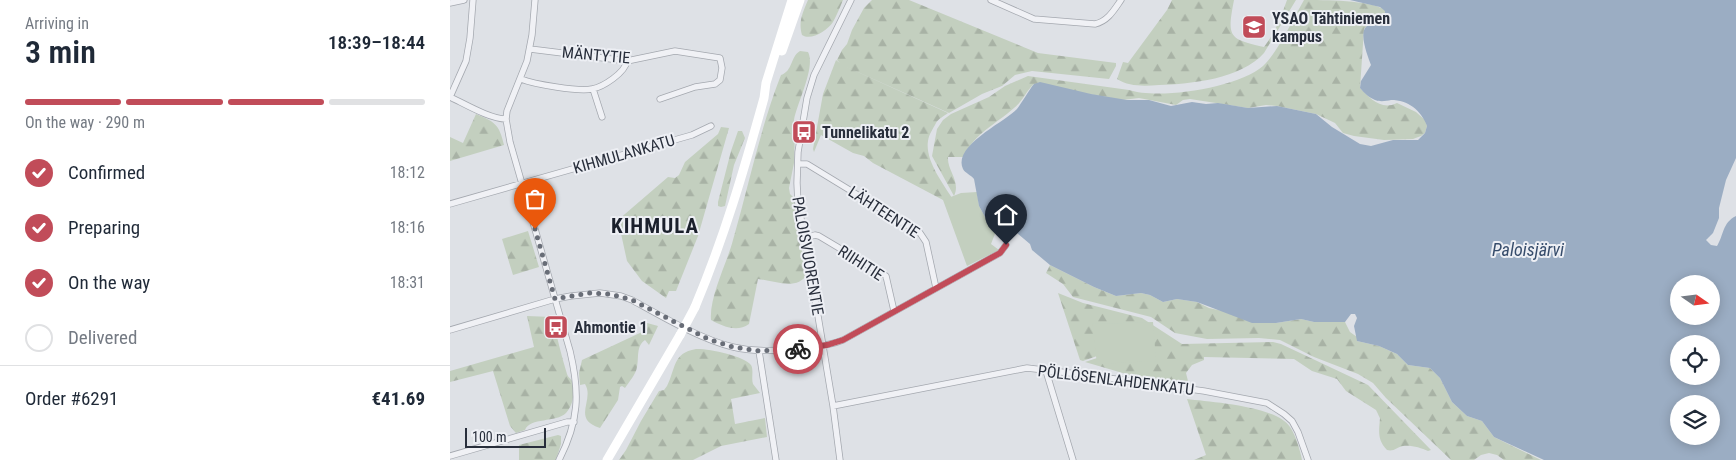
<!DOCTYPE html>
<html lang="en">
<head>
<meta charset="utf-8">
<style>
	:root { --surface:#fff; --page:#f6f6f7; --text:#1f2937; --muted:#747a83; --line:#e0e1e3; --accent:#c14c59 }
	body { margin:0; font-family:"Roboto Condensed",sans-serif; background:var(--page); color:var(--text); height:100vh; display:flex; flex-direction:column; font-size:19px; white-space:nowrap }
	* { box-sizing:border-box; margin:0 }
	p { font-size:16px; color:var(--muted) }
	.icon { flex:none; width:28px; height:28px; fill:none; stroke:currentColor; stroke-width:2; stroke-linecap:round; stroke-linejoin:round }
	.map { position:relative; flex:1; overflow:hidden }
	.side { display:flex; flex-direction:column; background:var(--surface); width:450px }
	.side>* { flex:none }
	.needle { width:32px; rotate:104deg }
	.controls { position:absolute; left:1220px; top:275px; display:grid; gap:10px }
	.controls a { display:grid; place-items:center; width:50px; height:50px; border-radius:50%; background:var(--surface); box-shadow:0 2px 12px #0003; font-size:25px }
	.scale { position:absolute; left:15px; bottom:12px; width:81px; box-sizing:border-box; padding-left:5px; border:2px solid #282e3b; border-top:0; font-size:14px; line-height:18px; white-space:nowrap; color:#282e3b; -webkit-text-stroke:4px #edeff4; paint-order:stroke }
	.pin { position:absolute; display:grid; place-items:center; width:42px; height:42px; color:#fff; margin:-51px -21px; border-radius:50% 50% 50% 0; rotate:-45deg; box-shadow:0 0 5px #0007 }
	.pin .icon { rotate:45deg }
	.courier { position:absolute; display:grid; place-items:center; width:50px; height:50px; margin:-25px; border:4px solid #c14c59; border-radius:50%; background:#fff; color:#222; box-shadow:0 1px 6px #0007 }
	.headline em { font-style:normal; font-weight:600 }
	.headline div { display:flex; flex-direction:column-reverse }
	.headline { display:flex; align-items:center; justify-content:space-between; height:85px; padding:0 25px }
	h1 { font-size:32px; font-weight:600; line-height:38px }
	.bar { display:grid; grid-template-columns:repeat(4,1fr); gap:8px 5px; align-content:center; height:60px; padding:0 25px }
	.bar i { height:6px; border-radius:4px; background:var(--line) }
	.bar .active { background:var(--accent) }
	.bar p { grid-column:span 4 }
	.line { display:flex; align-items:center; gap:12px; padding:0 25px; border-top:1px solid var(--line) }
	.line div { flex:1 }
	ol { padding:0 25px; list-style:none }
	li { display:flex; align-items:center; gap:15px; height:55px }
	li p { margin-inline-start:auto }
	li .icon { padding:5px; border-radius:50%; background:var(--accent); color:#fff; stroke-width:4 }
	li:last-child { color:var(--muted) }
	li i { width:28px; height:28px; border:2px solid var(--line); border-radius:50% }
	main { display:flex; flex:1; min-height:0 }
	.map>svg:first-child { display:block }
	.forest { fill:url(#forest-firs) }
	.park { fill:#c3cfbf }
	.water { fill:#9badc3; fill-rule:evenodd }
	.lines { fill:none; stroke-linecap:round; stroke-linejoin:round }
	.minor-casing { stroke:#a4a8af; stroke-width:7 }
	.minor { stroke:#f0f1f5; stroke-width:5.5 }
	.secondary { stroke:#fff; stroke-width:9 }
	.secondary-bridge { stroke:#fff; stroke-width:9 }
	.done { stroke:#686d77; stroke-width:5; stroke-dasharray:0 9 }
	.route { stroke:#c14c59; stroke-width:6 }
	.labels { text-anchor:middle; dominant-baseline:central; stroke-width:4; stroke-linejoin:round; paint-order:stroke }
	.poi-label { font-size:16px; font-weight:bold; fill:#282e3b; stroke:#edeff4; text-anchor:start }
	.street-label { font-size:16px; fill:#282e3b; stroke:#edeff4 }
	.water-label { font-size:18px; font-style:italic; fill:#364c6b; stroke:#edeff4 }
	.district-label { font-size:21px; font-weight:bold; letter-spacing:1px; fill:#1b202c; stroke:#edeff4 }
</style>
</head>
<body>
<main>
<section class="side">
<div class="headline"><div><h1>3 min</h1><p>Arriving in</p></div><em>18:39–18:44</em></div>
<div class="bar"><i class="active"></i><i class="active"></i><i class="active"></i><i></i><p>On the way · 290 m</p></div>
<ol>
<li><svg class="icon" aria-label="check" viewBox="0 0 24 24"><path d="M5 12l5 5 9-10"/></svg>Confirmed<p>18:12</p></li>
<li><svg class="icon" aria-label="check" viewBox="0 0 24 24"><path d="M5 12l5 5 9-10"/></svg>Preparing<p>18:16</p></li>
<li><svg class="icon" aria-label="check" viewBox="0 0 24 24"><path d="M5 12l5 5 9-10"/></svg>On the way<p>18:31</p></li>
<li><i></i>Delivered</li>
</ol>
<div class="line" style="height:65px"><div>Order #6291</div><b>€41.69</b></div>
</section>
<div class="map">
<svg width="1286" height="460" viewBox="0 0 1286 460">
	<defs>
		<pattern id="forest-firs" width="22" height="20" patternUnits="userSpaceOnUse" patternTransform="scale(1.25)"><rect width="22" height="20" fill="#c3cfbf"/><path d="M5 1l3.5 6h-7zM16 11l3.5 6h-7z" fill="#a8b2a5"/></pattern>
	</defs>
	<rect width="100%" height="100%" fill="#dee1e6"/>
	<path class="forest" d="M358,0H393C390,7 387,15 383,22C377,31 361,41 352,35C348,22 353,12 358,0Z
		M422,0H459L588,53L666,63V66L659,79L582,71L565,75L552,86L532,94L499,113L390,64L498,113C494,116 488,119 486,123C483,129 479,134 478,141C475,160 492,182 502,198L498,200H493L423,163L414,156L403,153L371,135L364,152L363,149L373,94L386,60L390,63L387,60L392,50L397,44L402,30L414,8Z
		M722,0H784C777,37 778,39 814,47C825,33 831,17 837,0H846L814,53C791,79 741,84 709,85C695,86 679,87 667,79L673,62L678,63L717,10Z
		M854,0C873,0 921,0 935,10V18L926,24L918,25L914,29L910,88C920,98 931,111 947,103L966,112L975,120L977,126L975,133L971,136L963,139L934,140L904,136L893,133L885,123L866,114L827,106L816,105L798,108L740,99L733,100L726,105L689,98L672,100L584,84C576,91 573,101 564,108C545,125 526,132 513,157H498C497,171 511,181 504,196L482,156L487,129L493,120L501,114L539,97L555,86L578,76L679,90C709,100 788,88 813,66C828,52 843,19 854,0Z
		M350,51L358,52C366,67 347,103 344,120L343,128L345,131L344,163L339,188L340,194L344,198L349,242L353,253L357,274C348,291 324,281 308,279L299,324C287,333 272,326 261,320C259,297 277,263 283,240C299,185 310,128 331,75C343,71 340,57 350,51Z
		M26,114C45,122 49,124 54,145L0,161V137L13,143Z
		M271,127L279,128L248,236L226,291H219L216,298L192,281L177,261L168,220L218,177L225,178L229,175L235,162L268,134Z
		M288,131H292L295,138L284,165L275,206L271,207L268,206V202L281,151Z
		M78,231L89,267L63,275L52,239Z
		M600,265L644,287L666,296L691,293L700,295L713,302L727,299L747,302L759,308L826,323L851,319L864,322H895L900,332L907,337V341L929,346L947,354L958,365L980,368L990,378L1002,402L1017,416L1032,421L1044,437L1091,460H1054L1047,455L1039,453L1031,455L1024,460H1001L936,398L923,383L908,374L864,357L830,340L809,338L757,339L725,333L701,317L623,297L613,284L596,273Z
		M608,293L633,303L692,318L732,344L823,342L831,344L918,385L981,450L978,451C971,448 962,445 953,446C947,447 944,452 937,450C927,440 929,431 930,418L926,410L896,391L887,379L862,371L844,359L754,357V360L742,365L736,373L738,381L747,388L700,381L635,362L647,358V356L633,361L630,360Z
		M77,316L102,317C107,336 111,355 117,374C118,378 122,379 123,383C125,392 123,406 116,413C106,423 80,417 75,430L66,433L60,426L43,371L0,382V371L84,347Z
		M190,321L208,326L199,345L195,340C186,346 189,358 187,367C186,374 179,382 175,388L172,386L170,387L168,400L150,428C121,419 145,400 135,384L130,385L129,373L132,360L192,332Z
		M246,349C256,348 295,356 301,365C304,370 301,378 303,384L310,393L281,399L285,424L315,418L317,437L271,446L243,460H169L176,450L191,421L209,391L214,390L217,386C226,369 222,353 246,349Z
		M737,399C761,402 827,406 840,427C846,436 850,450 852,460H744L756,455Z
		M108,435L111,436V444L106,460H69V445Z"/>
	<path class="park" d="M527,192L529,206L539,224L548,226L541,244L549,250L517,266L493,200L511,193Z
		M703,322L706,361L647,364L642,324Z"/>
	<path class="water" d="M900,0H1286V158L1276,180L1269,208V218L1263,233L1256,240L1261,245L1267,246C1274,235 1272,223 1286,216V460H1094L1044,437L1032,421L1017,416L1002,402L990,378L980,368L958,365L947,354L929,346L907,341L904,326L907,318L905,314H901L895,322H864L851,319L826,323H802L747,302L727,299L713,302L700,295L691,293L666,296L644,287L600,265L582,250L580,244L562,229L539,224L529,206L524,179C521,175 515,173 513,169C502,146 555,122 567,109C571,104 579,90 584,84L590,82L641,94L677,100H699L721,106L742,102L756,104L768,103L798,108L827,106L866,114L882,127L910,144L921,146L943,140H968L975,133L977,126C971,110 958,100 941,100C936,101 930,102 925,100C920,98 914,93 910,88L911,81L921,65C918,57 908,32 917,26C921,24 928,23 932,22L935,17V11L930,7ZM1229,284H1261V316H1229ZM1229,344H1261V376H1229ZM1229,404H1261V436H1229Z"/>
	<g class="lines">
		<defs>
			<path id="minor" d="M85,0L82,35L77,61L57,111L56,119L60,142L120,351C130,393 129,421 109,460
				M541,0L584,19L645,24C658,21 664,10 671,0
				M0,3L14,0
				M80,49L177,61L225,51L270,58L272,68L270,80L265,84L245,87L210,99
				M71,79C83,84 129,92 142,89C153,87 175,73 177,61
				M143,89L152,117
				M0,97L16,61L20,38L23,0
				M0,97C15,104 40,119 56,119
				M348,164H357L470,233L476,242L486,288
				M0,204L242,135L261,126
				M355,238L365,235L369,236L436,276L444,311
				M0,330L105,299L121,296L150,293L171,296L182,300C211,316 252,340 283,347C304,352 327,351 348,349C364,347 379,346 393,340L550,253L556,245
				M309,351L326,460
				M596,371L623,460
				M383,406L577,368L628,374L754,391L817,403L834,414L842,421L848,432L858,460
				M0,456L117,422H124
				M390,460L383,406L355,238L348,204L347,183L348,152L357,98L364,75L401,0"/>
		</defs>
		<use href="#minor" class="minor-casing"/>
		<use href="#minor" class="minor"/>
		<path class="secondary" d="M332,51L350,0
			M245,307C274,238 294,170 314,98L316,83L342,0
			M157,460L230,335"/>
		<path class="secondary-bridge" d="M230,335L245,307"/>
	</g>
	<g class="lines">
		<path class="done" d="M85,229L105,299L140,293L160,294L182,300L258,339L283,347L309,351L348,349"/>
		<path class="route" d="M348,349L377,345L393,340L550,253L556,245"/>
	</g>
	<defs>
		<symbol id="school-square" viewBox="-11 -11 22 22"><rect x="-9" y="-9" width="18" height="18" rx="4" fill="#c14c59" stroke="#edeff4"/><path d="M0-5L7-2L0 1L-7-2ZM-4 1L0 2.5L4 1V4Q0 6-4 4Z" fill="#fff"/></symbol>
		<symbol id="bus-square" viewBox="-11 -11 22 22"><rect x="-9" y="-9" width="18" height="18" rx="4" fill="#c14c59" stroke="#edeff4"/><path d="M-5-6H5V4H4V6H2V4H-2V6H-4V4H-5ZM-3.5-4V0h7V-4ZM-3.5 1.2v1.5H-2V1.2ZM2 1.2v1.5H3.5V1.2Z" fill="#fff"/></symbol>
	</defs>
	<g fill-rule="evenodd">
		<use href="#school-square" x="790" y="13" width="28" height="28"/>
		<use href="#bus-square" x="340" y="118" width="28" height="28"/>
		<use href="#bus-square" x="92" y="313" width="28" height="28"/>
	</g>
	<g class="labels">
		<g class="poi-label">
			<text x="822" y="18">YSAO Tähtiniemen<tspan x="822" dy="18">kampus</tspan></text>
			<text x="372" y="132">Tunnelikatu 2</text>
			<text x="124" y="327">Ahmontie 1</text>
		</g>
		<g class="street-label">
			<text transform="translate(146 55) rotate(5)">MÄNTYTIE</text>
			<text transform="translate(174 154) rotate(-16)">KIHMULANKATU</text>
			<text transform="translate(434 212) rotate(33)">LÄHTEENTIE</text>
			<text transform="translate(358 256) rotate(80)">PALOISVUORENTIE</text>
			<text transform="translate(411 263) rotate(33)">RIIHITIE</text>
			<text transform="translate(666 380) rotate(7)">PÖLLÖSENLAHDENKATU</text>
		</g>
		<g class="water-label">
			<text x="1078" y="249">Paloisjärvi</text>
		</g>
		<g class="district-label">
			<text x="205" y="226">KIHMULA</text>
		</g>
	</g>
</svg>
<div class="controls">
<a><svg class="needle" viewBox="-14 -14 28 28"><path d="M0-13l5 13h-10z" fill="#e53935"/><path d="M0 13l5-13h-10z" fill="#747a83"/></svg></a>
<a><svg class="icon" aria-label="locate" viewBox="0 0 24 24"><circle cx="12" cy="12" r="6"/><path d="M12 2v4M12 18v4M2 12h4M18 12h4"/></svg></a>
<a><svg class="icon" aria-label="layers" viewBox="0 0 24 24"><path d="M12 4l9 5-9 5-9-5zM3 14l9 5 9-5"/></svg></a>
</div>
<div class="scale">100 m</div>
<div class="pin" style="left:85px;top:229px;background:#ea580c"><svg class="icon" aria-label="bag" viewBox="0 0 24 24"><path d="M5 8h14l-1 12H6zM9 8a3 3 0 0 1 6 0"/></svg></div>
<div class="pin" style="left:556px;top:245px;background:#1f2937"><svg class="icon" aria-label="home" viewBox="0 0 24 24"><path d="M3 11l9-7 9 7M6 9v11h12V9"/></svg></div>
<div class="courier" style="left:348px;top:349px"><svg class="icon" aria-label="bike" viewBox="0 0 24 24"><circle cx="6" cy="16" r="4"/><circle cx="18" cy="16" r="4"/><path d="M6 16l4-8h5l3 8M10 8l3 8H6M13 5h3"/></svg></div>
</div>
</main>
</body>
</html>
